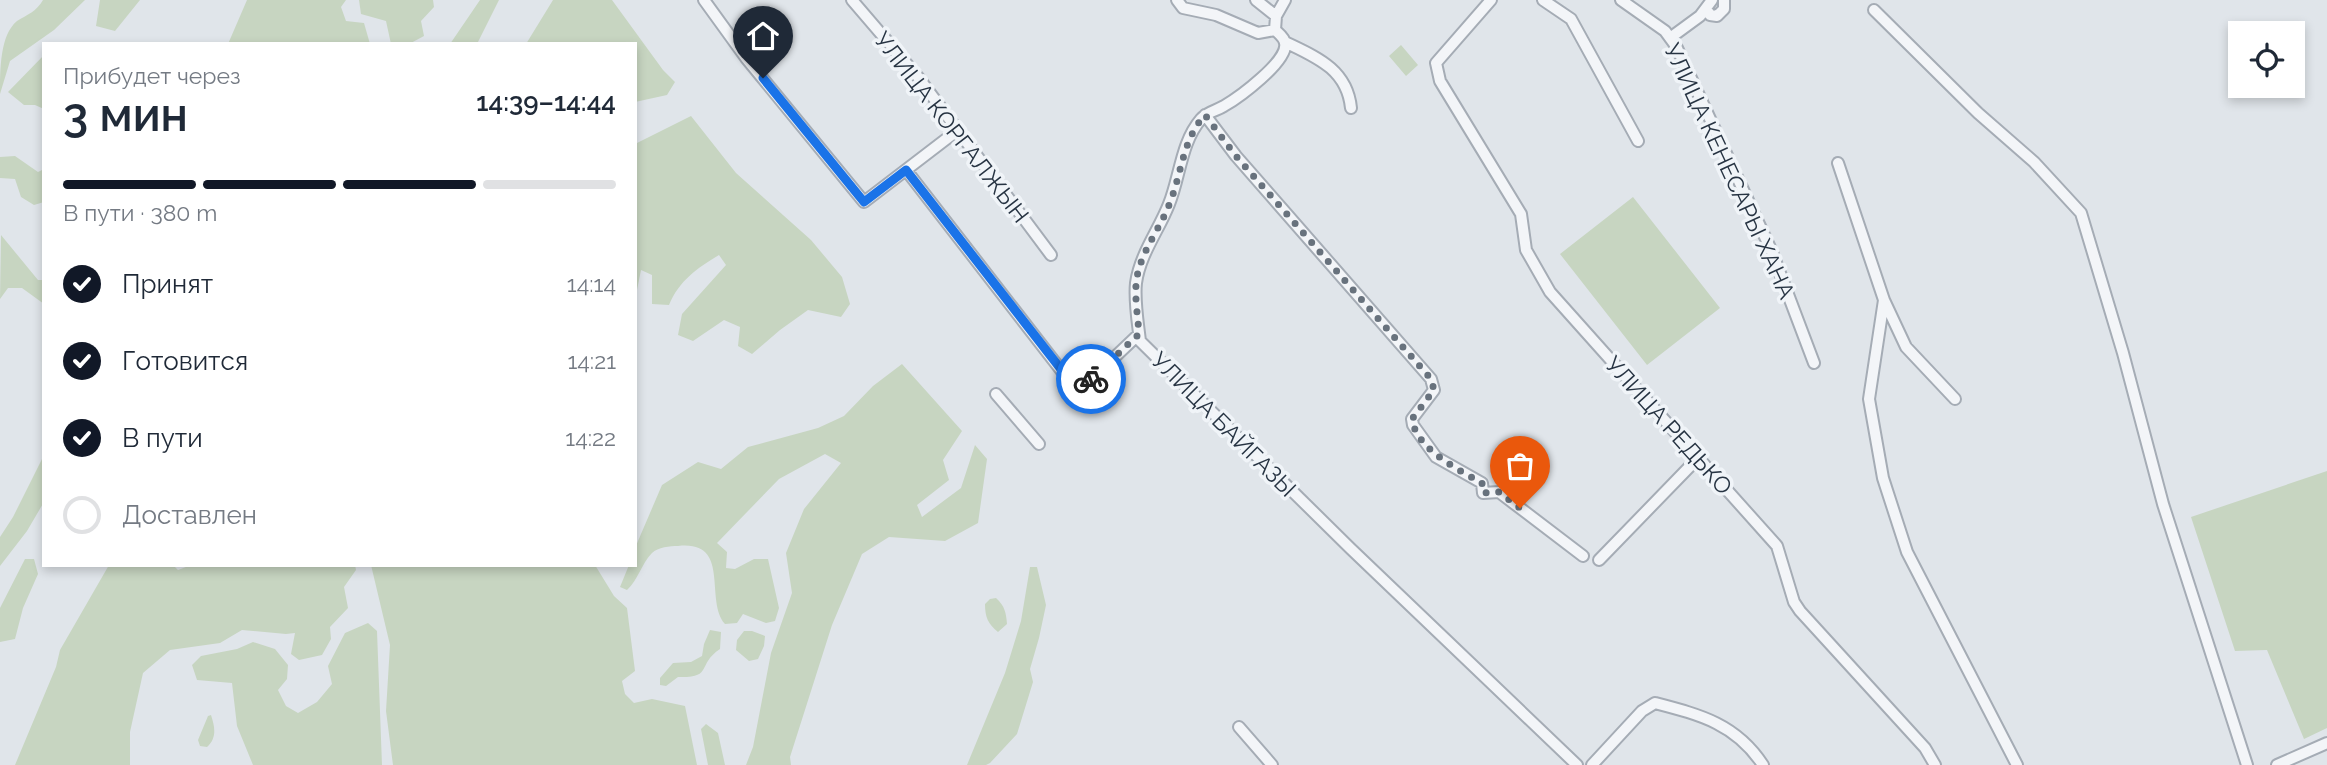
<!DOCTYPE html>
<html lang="ru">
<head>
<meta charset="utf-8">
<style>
	:root { --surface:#fff; --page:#f6f6f7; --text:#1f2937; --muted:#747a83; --line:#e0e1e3; --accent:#111827 }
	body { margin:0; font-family:Raleway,sans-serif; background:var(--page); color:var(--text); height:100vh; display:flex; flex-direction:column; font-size:26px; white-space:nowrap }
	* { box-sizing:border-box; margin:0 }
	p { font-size:23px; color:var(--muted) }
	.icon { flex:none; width:38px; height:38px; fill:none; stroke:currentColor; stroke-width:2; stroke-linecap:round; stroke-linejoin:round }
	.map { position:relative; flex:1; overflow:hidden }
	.sheet { position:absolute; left:42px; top:42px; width:595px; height:525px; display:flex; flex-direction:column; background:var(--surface); border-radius:0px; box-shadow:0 4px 10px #0003 }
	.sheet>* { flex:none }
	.buttons { position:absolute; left:2228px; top:21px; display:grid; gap:14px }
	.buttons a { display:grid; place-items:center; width:77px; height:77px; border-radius:0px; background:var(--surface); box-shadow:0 4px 10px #0003; font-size:35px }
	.pin { position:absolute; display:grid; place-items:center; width:60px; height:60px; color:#fff; margin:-72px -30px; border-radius:50% 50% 50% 0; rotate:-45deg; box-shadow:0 0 7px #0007 }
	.pin .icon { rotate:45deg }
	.courier { position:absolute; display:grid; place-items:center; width:70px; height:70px; margin:-35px; border:5px solid #1a73e8; border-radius:50%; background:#fff; color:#222; box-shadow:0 2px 9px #0007 }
	.overview em { font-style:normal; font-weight:600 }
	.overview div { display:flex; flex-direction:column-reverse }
	.overview { display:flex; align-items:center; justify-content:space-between; height:119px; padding:0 21px }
	h1 { font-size:46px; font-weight:600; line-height:52px }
	.bar { display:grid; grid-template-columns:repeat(4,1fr); gap:10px 7px; align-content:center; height:84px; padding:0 21px }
	.bar i { height:9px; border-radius:5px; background:var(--line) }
	.bar .current { background:var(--accent) }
	.bar p { grid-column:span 4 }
	ol { padding:0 21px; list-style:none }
	li { display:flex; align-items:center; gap:21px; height:77px }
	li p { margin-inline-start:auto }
	li .icon { padding:7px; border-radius:50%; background:var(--accent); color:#fff; stroke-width:4 }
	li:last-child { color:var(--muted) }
	li i { width:38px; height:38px; border:4px solid var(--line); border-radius:50% }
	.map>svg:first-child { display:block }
	.green { fill:#c7d5c1 }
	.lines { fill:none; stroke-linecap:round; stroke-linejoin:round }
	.minor-casing { stroke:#a5acb5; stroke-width:14 }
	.minor { stroke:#f3f5f8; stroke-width:10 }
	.done { stroke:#68727d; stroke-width:7; stroke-dasharray:0 12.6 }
	.route { stroke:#1a73e8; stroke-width:9 }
	.labels { text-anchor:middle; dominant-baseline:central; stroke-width:7; stroke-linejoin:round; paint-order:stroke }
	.street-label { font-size:23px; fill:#273443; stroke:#f0f4f8 }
</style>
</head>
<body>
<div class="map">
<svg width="2327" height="765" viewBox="0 0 2327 765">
	<rect width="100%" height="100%" fill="#e0e5ea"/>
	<path class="green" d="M43,0H85L54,30L10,61L0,94C0,69 0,35 17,21C27,15 37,11 43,0Z
		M100,0H140L115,31L96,26Z
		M247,0H346L341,7L346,21L364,23L370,44H228Z
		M359,0H433L434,7L421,21L424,36L409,44H391L386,21L361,14Z
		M480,0H499L477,44H450Z
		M553,0H612L663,70L675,82L667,95L635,102V44H526Z
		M1401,45L1418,65L1406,76L1389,56Z
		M44,55V109L35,105H24L8,92Z
		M691,116L736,173L811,240L842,277L850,304L841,317L808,310L780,330L752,354L738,346L740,327L724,320L693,341L678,335L682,314L726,265L719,255C697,268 679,281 669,305L652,304V275L641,270L635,300V144Z
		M15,156L38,172L44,169V202L34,205L21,197L15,179L0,178V157Z
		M1633,197L1720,308L1647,365L1560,254Z
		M1,235L38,280H44V304L22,288H8L0,299Z
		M902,364L962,431L943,460L949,480L917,505L922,517L961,488L975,445L987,459L978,523L945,541L889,537L862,554L832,625L790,757L791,765H746L753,747L771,653L792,593L786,553L804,509L841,463L825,454L779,479L717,543L727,552L726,568L735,569L754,559H768L779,608L775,621L766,623L743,614L737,623L725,624C704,600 732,540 678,546C670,546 658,547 652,553C642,563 638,580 627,590L620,587L629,565H635V548L662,485L698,462L721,469L748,447L818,428L844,416L873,386Z
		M44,455V502L27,531L0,566V537L13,517Z
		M2327,471V728L2304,739L2267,650L2235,651L2191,517Z
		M25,559H34L38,574L23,608L15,639L0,642V608Z
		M109,565H173L178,570L191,565H355L356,570L344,587L348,608L330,627L331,639L322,655L299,660L291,654L295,633L286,634L242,630L220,643L170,650L143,673L130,732V765H15L56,667L60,650Z
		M371,565H595L614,596L627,608L635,671L622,681L625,694L634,703L652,699L685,706L697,765H393L386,711L390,645Z
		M1030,567H1037L1046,605L1039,638L1030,669L1033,682L1017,734L990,763L986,765H967L1005,673L1021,621Z
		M996,598C1005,606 1006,613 1007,624L998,632C988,624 985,617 985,604L990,599Z
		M368,623L377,631L382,765H253L237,726L232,683L197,680L192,665L201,656L237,649L253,642L275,649L288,665L287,679L278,690L286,706L298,713L317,702L332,684L328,666L345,633Z
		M710,630L721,632L720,649C696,665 714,678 678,677L666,686L660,685V678L673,663L691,662L702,656L704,644Z
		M744,631H752L765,636L764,646L758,659L749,661L736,650L737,640Z
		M211,715C215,727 217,738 207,747L200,746L198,740L208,716Z
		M706,724L718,733L725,765H708L701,729Z"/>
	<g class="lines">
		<defs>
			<path id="minor" d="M704,0L746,58L864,202L958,130
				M852,0L918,77L1051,255
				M1177,0L1183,8L1216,15L1258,33L1275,30
				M1256,0L1276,16
				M1285,0L1276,16L1275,30C1279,34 1284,37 1285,43C1289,61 1238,98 1224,106C1216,111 1207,112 1201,119C1181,142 1180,177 1169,204C1159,230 1140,254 1136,283C1134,301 1138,323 1140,341L1351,549L1577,765
				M1491,0L1436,63L1440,81L1521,214L1526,250L1550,292L1777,546L1794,602L1800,611L1925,748L1935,765
				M1543,0L1571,19L1638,141
				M1621,0L1665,31L1676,46L1772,252L1814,363
				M1706,8L1710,15L1717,16L1724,9V0
				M1874,10L1978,113L2034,162L2081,213L2123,353L2163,504L2247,765
				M1670,38L1700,16L1712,0
				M1285,42C1316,57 1347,69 1351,108
				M1205,115L1236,156L1431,379L1434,390L1412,419L1413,425L1436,457L1482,483L1483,493L1499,492L1583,556
				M1838,163L1884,300L1869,399L1883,478L1907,552L2017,765
				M906,170L1078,392L1139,334
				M1884,300L1906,347L1955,399
				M996,394L1039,444
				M1599,560L1698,458
				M1239,727L1272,765
				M1592,765L1642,711L1655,703C1701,715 1736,724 1763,765
				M2277,765L2327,743"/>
		</defs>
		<use href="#minor" class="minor-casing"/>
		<use href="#minor" class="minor"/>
	</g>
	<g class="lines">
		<path class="done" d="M1091,379L1139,334C1138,318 1135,301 1136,285C1138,255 1159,231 1169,205C1182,174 1182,140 1205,115L1236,156L1431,379L1434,390L1412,419C1416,449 1459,470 1482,483L1483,493L1499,492L1520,508"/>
		<path class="route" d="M763,78L864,202L906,170L1078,391L1091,379"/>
	</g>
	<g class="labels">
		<g class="street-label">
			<text transform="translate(952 127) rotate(52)">УЛИЦА КОРГАЛЖЫН</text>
			<text transform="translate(1730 171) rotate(65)">УЛИЦА КЕНЕСАРЫ ХАНА</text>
			<text transform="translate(1224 424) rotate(45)">УЛИЦА БАЙГАЗЫ</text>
			<text transform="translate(1669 425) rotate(48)">УЛИЦА РЕДЬКО</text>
		</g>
	</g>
</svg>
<div class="buttons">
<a><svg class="icon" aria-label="locate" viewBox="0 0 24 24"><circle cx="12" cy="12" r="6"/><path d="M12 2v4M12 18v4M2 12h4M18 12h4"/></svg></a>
</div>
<div class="pin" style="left:1520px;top:508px;background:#ea580c"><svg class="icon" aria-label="bag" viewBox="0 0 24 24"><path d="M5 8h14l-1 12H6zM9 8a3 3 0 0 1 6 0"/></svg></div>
<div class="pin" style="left:763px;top:78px;background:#1f2937"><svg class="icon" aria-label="home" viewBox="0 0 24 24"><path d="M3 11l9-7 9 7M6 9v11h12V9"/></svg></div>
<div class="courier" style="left:1091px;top:379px"><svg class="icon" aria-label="bike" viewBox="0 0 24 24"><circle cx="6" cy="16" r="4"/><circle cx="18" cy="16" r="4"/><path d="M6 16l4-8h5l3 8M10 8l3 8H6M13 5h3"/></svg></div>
<section class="sheet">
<div class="overview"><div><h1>3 мин</h1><p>Прибудет через</p></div><em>14:39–14:44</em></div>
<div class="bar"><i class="current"></i><i class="current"></i><i class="current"></i><i></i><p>В пути · 380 m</p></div>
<ol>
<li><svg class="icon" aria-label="check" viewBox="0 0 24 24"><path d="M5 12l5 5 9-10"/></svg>Принят<p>14:14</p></li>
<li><svg class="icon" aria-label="check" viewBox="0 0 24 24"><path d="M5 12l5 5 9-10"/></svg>Готовится<p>14:21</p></li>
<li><svg class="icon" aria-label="check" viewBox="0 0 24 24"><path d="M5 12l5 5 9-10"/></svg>В пути<p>14:22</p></li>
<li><i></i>Доставлен</li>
</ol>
</section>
</div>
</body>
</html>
